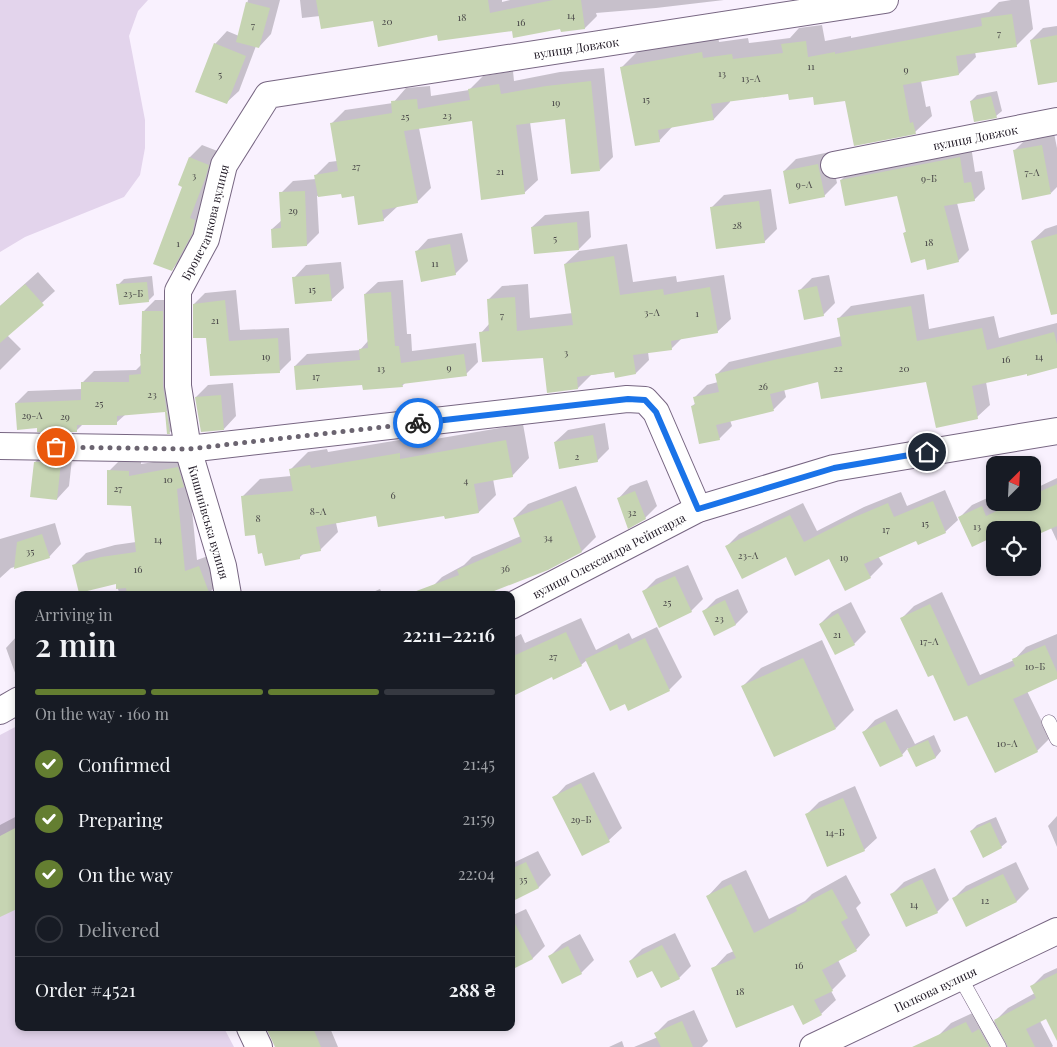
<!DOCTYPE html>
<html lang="en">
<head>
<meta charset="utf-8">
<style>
	:root { --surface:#171b24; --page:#20242c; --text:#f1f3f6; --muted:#9ea1a6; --line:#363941; --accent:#647e31 }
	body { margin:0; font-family:"Playfair Display",serif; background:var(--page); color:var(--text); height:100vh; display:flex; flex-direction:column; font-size:19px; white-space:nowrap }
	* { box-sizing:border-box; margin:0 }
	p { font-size:16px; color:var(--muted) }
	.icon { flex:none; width:28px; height:28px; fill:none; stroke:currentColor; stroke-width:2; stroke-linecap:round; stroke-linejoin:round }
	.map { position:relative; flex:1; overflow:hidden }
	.details { position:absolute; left:15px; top:591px; width:500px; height:440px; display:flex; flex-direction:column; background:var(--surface); border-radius:10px; box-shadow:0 2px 8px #0003 }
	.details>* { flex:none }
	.needle { width:32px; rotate:24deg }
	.controls { position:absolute; left:986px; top:456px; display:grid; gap:10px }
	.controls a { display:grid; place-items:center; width:55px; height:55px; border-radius:10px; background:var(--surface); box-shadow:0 2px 8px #0003; font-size:25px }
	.pin { position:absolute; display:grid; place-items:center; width:42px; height:42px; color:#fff; margin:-21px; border:2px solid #fff; border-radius:50%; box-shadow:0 1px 5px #0007 }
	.courier { position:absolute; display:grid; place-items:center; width:50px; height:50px; margin:-25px; border:4px solid #1a73e8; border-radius:50%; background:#fff; color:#222; box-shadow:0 1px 6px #0007 }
	.summary em { font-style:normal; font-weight:600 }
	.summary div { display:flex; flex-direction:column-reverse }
	.summary { display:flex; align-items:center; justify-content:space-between; height:85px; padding:0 20px }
	h1 { font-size:32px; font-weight:600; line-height:38px }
	.bar { display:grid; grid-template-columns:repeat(4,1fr); gap:8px 5px; align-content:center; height:60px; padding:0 20px }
	.bar i { height:6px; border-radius:4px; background:var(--line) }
	.bar .active { background:var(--accent) }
	.bar p { grid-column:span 4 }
	.line { display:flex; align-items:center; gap:12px; padding:0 20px; border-top:1px solid var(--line) }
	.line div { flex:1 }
	ol { padding:0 20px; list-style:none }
	li { display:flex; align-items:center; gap:15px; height:55px }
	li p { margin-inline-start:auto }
	li .icon { padding:5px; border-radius:50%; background:var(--accent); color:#fff; stroke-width:4 }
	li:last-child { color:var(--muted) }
	li i { width:28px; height:28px; border:2px solid var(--line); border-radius:50% }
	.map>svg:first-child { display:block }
	.green { fill:#e3d4ec }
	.shadow { fill:#0003 }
	.building { fill:#c6d4b2 }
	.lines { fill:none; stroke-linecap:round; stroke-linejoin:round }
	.service-casing { stroke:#776682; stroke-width:15 }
	.minor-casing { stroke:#776682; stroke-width:28 }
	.service { stroke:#fff; stroke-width:14 }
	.minor { stroke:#fff; stroke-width:26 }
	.done { stroke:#6b6470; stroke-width:5; stroke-dasharray:0 9 }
	.route { stroke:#1a73e8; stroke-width:6 }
	.labels { text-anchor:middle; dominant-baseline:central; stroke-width:4.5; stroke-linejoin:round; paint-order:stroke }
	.number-label { font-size:10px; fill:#494748 }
	.street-label { font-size:12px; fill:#1f1824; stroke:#fff }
</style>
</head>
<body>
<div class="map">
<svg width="1057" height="1047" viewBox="0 0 1057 1047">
	<rect width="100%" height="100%" fill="#f9f1fe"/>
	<path class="green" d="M0,0H148L138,11L129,36L145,120V148L140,175L124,197L25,237L0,252Z
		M19,725V1028H224L234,1047H0V735Z"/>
	<path class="shadow" d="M248,0H280L271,34L259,47L256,46L239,91L226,103L215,44L227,31L239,36Z
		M300,0H502V2L510,0H724L656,8L596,13L597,16L585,28L438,34L374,19L320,16L302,18Z
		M1011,0H1029L1033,29L1016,46L975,52L976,57L959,74L921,81L926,107L930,106L932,116L915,132L846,99L789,92L730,100V102L714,119L673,126L659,141L622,67L639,50L718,36L719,42L748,38L749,43L790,38L799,28L822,25L825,41L851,36V38L989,12L999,2Z
		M1057,26V81L1031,40L1043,28Z
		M604,68L613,157L600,170L566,117L530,122L538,180L524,193L473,120L419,128L431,188L417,202L398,206L383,220L355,195L342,192L317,196L319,233L307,245L272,229L282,220L281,193L293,181L316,179L315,176L329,162L337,161L331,124L345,110L393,103L406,88L430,86L431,96L469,90L483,76L513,71L514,81L560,72Z
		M997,91L1002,111L996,116L971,101L977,95Z
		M1054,133L1057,148V187L1051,193L1014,151L1027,138Z
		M202,145L220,152L207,208L184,257L171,270L184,186L190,157Z
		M971,146L975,172L982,171L985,189L974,200L957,203L969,250L958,261L926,258L904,233L907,231L898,194L841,180L852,169Z
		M830,152L837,183L824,196L784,171L796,159Z
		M771,189L777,229L764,242L711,208L724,195Z
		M589,211L591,237L579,249L532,227L545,215Z
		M1057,225V291L1032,241L1045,229Z
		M462,233L468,261L455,274L416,252L428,239Z
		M627,244L633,282L676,276L677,282L724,275L731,319L717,332L682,338L671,349L648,352L649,360L636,373L616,371L591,375L578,388L544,357L481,333L490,323L488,300L502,286L528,284L530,318L573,313L565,264L579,251Z
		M341,262L344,288L331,300L294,278L306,265Z
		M38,272L55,291L7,335L21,349L0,370V306Z
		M829,275L835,303L823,315L799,291L812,278Z
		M152,276L154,295L148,301L118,285L124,279Z
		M403,280L407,334H411L412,351L476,343L478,362L466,374L406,382L402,386L363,383L295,366L307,354L360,350L368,341L365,294L378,282Z
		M236,290L240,330L289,328L291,360L280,371L207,337L194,304L205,293Z
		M924,294L929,329L994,316L999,338L1057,323V366L986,382L990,405L977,417L927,381H819L784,389L786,397L774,409L730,420L732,426L719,439L692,406L696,403L695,397L707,385L718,382L717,374L729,362L842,336L839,318L851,306Z
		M155,300H174L182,421L170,432H168L167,411L126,414L116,423L83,424L77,430L39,427L16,403L28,391L82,389V383L94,371L136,370L142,364L143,312Z
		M233,383L236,416L224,429L196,397L208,385Z
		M605,423L609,449L597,461L555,442L568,430Z
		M523,424L529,458L512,476L493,479L496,495L479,512L445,515H377L336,523L338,532L320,550L304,553L300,557L256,533L242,497L260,479L291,476L290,470L308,452L327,449L328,452L417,437L418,442Z
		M48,450H73L69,486L57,499L35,462Z
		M190,456L189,481L197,560L211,555L221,581L209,593L204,595H120L116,583L74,565L86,553L115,545L136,542L132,505L109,471L121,459H141V464Z
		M1057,478V541L1051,528L1032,530H995V535L960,517L972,505L994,495L995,502H997L998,505L1004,502H1032V490Z
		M647,480L657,506L645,518L618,499L630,486Z
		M576,486L596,537L582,551L482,595H430L428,591L442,577L464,565L472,557L521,536L514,518L528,504Z
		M945,490L958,520L945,532L917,540L878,556L883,564L870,577L845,589L829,558L786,555L727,546L739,534L803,503L817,531L864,507L901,492L907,506Z
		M55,523L61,544L49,557L11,568L0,578V539Z
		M688,565L703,599L691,611L657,627L682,677L669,690L628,709L625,703L587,660L581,665L553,675L511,695V639L521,634L525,643L581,618L596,650L629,633L632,639L659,626L644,591L656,579Z
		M380,589L383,595H366Z
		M738,589L748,612L736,624L714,634L704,611L716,599Z
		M942,592L980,675L1014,660L1026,647L1057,634V678L1027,691L1050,738L1037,751L995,771L968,714L934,673L902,618L914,606Z
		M851,602L866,632L854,644L820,624L832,612Z
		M18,635L19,680L18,681L6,648Z
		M822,640L854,710L836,728L743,686L761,668Z
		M897,709L915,744L934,735L941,751L936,757L917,765L908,748L902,755L863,733L875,720Z
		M594,772L622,828L609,840L582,854L554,798L566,785Z
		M855,786L877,838L864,850L807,814L819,802Z
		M19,815V906L0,916V825Z
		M1057,816V847L1048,826Z
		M996,817L1007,842L1001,847L971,831L977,825Z
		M538,851L551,875L539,887L511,901V864Z
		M1016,862L1029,889L1017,901L954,898L966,886Z
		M935,868L949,900L937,912L892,894L904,882Z
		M746,870L769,919L805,901L812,894L846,875L861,903L856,908L870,935L856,950L838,960L846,976L831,991L836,1000L821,1014L713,969L727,954L734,951L708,896L722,881Z
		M526,909L545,946L533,958L511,969V916Z
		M675,933L691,966L679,978L630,961L642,949Z
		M580,934L594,960L581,973L563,982L550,956L562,944Z
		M1057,968V1012L1040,1021L1053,1046L1052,1047H946L939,1035L951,1023L979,1010L984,1021L991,1017L994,1022L1008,1008L1035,993L1032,986L1044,974Z
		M694,1010L708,1041L702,1047H634L658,1037L656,1033L668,1021Z
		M276,1028H330L338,1047H283Z
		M622,1041L624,1047H609Z"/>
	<path class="building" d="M316,0H488L490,13L553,0H581L585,29L561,32L560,29L513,38L512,31L438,41L437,35L378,47L373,21L321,29Z
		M246,2L270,8L259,48L236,42Z
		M1012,14L1017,47L956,56L959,75L903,85L910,123L913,122L916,134L854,146L845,101L814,105L813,97L789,100L788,94L711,104L714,120L658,130L660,142L635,146L620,67L702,52L703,58L732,54L733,59L783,53L781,44L806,41L808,57L835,52V54L982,26L981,18Z
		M1057,35V82L1038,85L1030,40Z
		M214,43L246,56L227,104L195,92Z
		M591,81L600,171L571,174L565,119L516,125L525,194L481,200L472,121L404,131L418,203L382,210L384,221L358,225L354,196L342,198L341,194L318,197L314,175L338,171L330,123L392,113L391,101L417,99L418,109L470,100L468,89L499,84L501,94L546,86Z
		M991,96L997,118L974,122L970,101Z
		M1042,145L1051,194L1022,200L1013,150Z
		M189,157L209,165L205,179L190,218L195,220L192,234L172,271L153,264L182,187L178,185Z
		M960,157L964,183L971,182L975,201L944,206L959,262L927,270L925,259L911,263L903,233L906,232L897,196L845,206L840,180Z
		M818,164L825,197L789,204L783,171Z
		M305,191L307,246L272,248L271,229L281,228L279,192Z
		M759,201L765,243L716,249L710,207Z
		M577,222L579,250L534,254L531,227Z
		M1057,234V314L1051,315L1031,241Z
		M450,244L456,275L421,282L415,251Z
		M614,256L620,295L663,289L664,295L710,287L718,333L671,341L672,350L633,355L636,374L615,378L614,372L577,377L578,389L547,393L543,358L482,362L479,332L489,331L487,299L515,297L517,331L573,325L564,264Z
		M329,274L332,301L295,304L292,277Z
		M147,282L149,302L119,305L116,284Z
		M25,284L44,305L0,343V306Z
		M817,286L824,316L804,320L798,290Z
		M391,292L395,346H399L401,363L464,354L467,376L402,384L403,387L363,390L362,385L296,390L294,366L360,360L359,349L368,348L364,294Z
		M225,300L229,341L278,338L280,373L210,376L206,338H193V304Z
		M911,306L917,341L982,328L987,350L1054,332L1057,344V368L1027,376V374L972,386L978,419L936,428L926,382L821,399L818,382L770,394L774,411L716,425L720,440L699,444L691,406L695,405L693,397L719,392L715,374L778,359L842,346L837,318Z
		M142,311H163V386L170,434H167L165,412L117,416V425H77V432H37V428L17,430L15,403L81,400V382H129V375L141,374L140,354H141Z
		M221,395L224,430L201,432L195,397Z
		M593,435L598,462L559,469L554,442Z
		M506,440L513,477L474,484L479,513L445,519L444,516L378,527L376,516L316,527L321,551L300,555V559L265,566L262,553L258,554L255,535L245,536L241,496L293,491L289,469L310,465L311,468L400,453V459Z
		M34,462H61L57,500L30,497Z
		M178,467L184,487L177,489L185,571L199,566L210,595H127L126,588L116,589V584L79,593L72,565L101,557L136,552L131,506L107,505V470L129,471V476Z
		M1057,484V526L1032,537V530H995V536L972,547L958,517L982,506L986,516L1016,502H1032V495Z
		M635,491L646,519L628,529L617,498Z
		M562,500L582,552L548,570L484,595H411V593L459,575L457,570L522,542L513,518Z
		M933,501L946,533L918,545L916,541L864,564L871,578L845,591L829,559L795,576L786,557L742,579L725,546L790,515L804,542L850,519L888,503L894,517Z
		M42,534L50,558L14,569L17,542Z
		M675,576L692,612L659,628L642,591Z
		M725,600L736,625L714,636L702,611Z
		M930,604L968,686L1015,666L1012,659L1045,645L1057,672V679L1013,699L1038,752L995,773L967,716L954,721L933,675L928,677L900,618Z
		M838,613L855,645L835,655L819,624Z
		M566,632L582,666L553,680L552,677L511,697V657Z
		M645,638L670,691L628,711L625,704L610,711L585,659L617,644L619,650Z
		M803,658L836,729L774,757L741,686Z
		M885,721L903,756L880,767L862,732Z
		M928,740L936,758L916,767L907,749Z
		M581,783L610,842L582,856L552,797Z
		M843,798L865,851L827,867L805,814Z
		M990,822L1002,848L983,858L970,831Z
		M19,826V908L0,917V836Z
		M526,862L539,888L511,902V869Z
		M1003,874L1017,902L966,927L952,898Z
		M922,879L938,913L906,927L890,894Z
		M731,884L754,933L797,911L796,908L832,889L848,918L841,922L857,951L822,970L833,991L814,1000L822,1015L803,1025L793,1005L736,1028L711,968L736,958L706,896Z
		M511,916L533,959L511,970Z
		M662,945L680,979L661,988L652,971L637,978L629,961Z
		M568,946L582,974L562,984L548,956Z
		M1057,973V1041L1046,1019L1026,1029L1035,1047H1008L994,1020L1036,998L1030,986Z
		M682,1021L693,1047H661L654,1033Z
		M966,1022L972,1033L979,1029L989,1047H912Z
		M266,1028H313L321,1047H275Z"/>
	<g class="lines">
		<defs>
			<path id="service" d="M1049,722L1057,739
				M960,977L999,1047"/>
			<g id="minor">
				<path id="s1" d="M834,165L1057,121"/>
				<path d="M0,446L188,449L627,399L645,400L656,412L698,509"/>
				<path id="s2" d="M228,595L223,566L188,449L178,386V291L206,239L224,165L268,95L885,0"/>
				<path id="s3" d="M511,606L698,509L834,468L1057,431"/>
				<path d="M0,711L19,700"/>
				<path d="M250,1028L259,1047"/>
				<path id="s4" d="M813,1047L1057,931"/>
			</g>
		</defs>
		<use href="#service" class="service-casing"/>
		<use href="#minor" class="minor-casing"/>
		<use href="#service" class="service"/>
		<use href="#minor" class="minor"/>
	</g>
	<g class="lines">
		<path class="done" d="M56,447L188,449L418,423"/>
		<path class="route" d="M418,423L628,399L645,400L656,412L698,509L834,468L927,452"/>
	</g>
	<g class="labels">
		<g class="number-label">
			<text x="571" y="15">14</text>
			<text x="462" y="17">18</text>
			<text x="387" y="21">20</text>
			<text x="521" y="22">16</text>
			<text x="253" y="25">7</text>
			<text x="999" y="33">7</text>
			<text x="811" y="66">11</text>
			<text x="906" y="69">9</text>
			<text x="722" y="73">13</text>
			<text x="220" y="74">5</text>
			<text x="751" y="78">13-А</text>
			<text x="646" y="99">15</text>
			<text x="556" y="102">19</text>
			<text x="447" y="115">23</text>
			<text x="405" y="116">25</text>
			<text x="356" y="166">27</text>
			<text x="500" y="171">21</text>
			<text x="1032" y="172">7-А</text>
			<text x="194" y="175">3</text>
			<text x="929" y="178">9-Б</text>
			<text x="804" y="184">9-А</text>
			<text x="293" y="210">29</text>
			<text x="737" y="225">28</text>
			<text x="555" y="238">5</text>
			<text x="929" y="242">18</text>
			<text x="178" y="243">1</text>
			<text x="435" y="263">11</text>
			<text x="312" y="289">15</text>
			<text x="133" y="293">23-Б</text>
			<text x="652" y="312">3-А</text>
			<text x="697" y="313">1</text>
			<text x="502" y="315">7</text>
			<text x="215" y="320">21</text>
			<text x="566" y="352">3</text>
			<text x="266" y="356">19</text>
			<text x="1039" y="356">14</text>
			<text x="1006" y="359">16</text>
			<text x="449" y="367">9</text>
			<text x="381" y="368">13</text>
			<text x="838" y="368">22</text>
			<text x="904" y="368">20</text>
			<text x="316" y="376">17</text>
			<text x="763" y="386">26</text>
			<text x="152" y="394">23</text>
			<text x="99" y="403">25</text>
			<text x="32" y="415">29-А</text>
			<text x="65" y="416">29</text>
			<text x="577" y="456">2</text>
			<text x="168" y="479">10</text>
			<text x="466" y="480">4</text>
			<text x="118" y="488">27</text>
			<text x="393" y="495">6</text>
			<text x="318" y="511">8-А</text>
			<text x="632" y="512">32</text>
			<text x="258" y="518">8</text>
			<text x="925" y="523">15</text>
			<text x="977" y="526">13</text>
			<text x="886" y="529">17</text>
			<text x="548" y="537">34</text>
			<text x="158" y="539">14</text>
			<text x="30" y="551">35</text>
			<text x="748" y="555">23-А</text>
			<text x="844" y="557">19</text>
			<text x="505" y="568">36</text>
			<text x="138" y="569">16</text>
			<text x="667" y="602">25</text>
			<text x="719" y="618">23</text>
			<text x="837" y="634">21</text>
			<text x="929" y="641">17-А</text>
			<text x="553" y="656">27</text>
			<text x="1035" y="666">10-Б</text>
			<text x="1007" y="743">10-А</text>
			<text x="581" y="819">29-Б</text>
			<text x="835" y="832">14-Б</text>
			<text x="523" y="879">35</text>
			<text x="985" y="900">12</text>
			<text x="914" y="904">14</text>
			<text x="799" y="965">16</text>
			<text x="740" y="991">18</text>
		</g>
		<g class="street-label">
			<text stroke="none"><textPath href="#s2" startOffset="840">вулиця Довжок</textPath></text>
			<text stroke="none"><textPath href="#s1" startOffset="144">вулиця Довжок</textPath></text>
			<text stroke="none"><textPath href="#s2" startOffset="385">Бронетанкова вулиця</textPath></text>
			<text transform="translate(209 522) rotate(74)">Кишинівська вулиця</text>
			<text stroke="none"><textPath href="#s3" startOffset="110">вулиця Олександра Рейнгарда</textPath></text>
			<text stroke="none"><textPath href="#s4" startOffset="135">Полкова вулиця</textPath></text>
		</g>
	</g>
</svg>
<div class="controls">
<a><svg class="needle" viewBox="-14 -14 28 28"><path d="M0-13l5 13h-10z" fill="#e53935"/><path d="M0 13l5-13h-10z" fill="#9ea1a6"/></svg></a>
<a><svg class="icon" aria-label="locate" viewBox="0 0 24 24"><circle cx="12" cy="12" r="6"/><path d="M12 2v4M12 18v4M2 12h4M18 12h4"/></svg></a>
</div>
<div class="pin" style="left:56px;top:447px;background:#ea580c"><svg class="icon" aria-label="bag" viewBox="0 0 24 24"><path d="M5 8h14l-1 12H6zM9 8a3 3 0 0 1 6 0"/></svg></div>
<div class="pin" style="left:927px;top:452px;background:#1f2937"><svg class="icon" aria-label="home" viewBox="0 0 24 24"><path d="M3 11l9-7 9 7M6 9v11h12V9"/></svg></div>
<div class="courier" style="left:418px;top:423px"><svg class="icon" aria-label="bike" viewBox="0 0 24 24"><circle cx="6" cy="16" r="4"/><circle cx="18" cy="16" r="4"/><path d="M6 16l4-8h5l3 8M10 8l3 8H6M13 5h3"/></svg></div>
<section class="details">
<div class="summary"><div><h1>2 min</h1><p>Arriving in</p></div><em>22:11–22:16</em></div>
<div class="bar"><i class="active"></i><i class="active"></i><i class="active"></i><i></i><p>On the way · 160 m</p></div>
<ol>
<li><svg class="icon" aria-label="check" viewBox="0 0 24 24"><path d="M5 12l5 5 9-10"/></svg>Confirmed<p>21:45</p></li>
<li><svg class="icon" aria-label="check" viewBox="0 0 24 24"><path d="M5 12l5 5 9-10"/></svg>Preparing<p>21:59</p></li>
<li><svg class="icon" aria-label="check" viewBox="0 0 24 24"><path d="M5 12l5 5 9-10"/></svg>On the way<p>22:04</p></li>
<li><i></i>Delivered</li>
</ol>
<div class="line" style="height:65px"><div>Order #4521</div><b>288 ₴</b></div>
</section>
</div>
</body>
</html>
